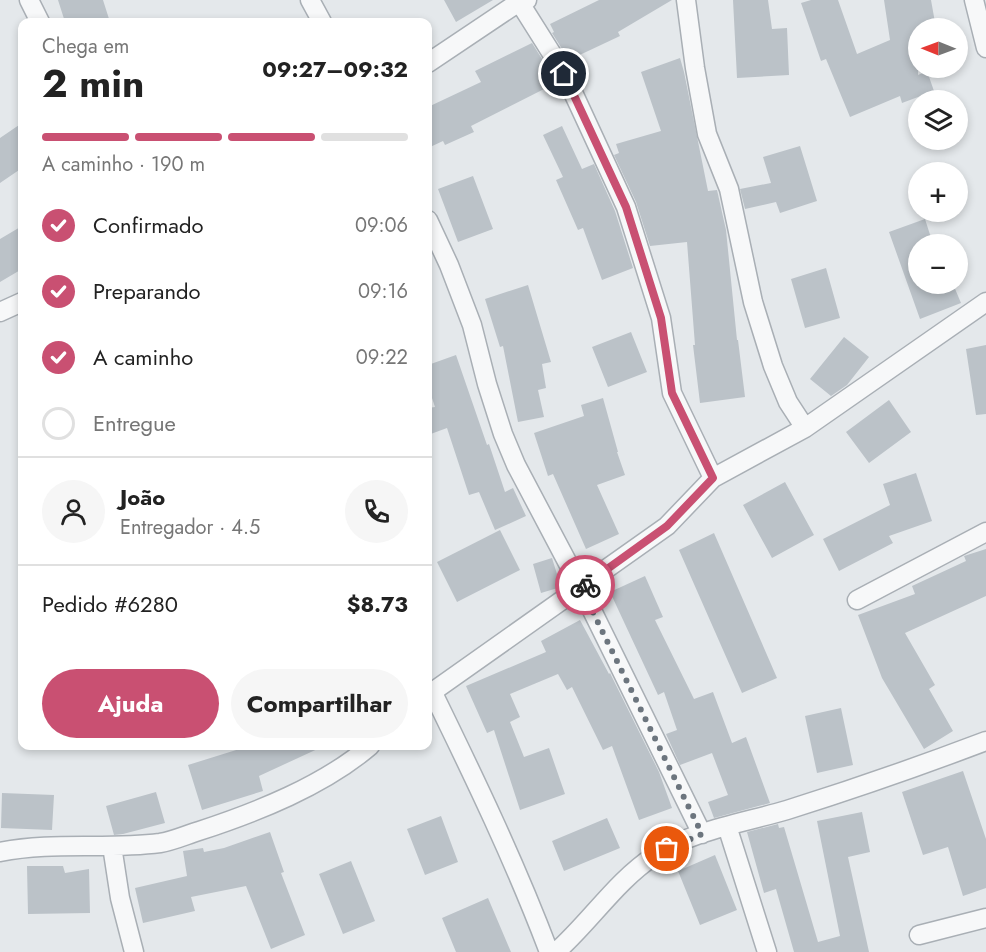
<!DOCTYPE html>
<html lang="pt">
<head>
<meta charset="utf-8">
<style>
	:root { --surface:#fff; --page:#f6f6f6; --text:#222; --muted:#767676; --line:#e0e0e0; --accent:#c95072 }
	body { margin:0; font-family:Jost,sans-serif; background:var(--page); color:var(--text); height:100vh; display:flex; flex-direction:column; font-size:22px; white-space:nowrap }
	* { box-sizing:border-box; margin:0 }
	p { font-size:20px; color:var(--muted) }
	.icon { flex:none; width:33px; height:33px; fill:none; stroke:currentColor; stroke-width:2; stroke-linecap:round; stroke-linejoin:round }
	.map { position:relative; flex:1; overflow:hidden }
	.side { position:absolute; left:18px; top:18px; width:414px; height:732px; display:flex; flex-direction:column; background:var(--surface); border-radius:12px; box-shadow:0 3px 9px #0003 }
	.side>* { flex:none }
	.needle { width:39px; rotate:271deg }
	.controls { position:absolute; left:908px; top:18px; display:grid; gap:12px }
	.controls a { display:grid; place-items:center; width:60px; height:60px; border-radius:50%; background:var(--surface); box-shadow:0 3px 9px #0003; font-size:30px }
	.pin { position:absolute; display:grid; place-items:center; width:51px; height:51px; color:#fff; margin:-26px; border:3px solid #fff; border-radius:50%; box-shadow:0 2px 6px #0007 }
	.courier { position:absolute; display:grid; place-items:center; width:60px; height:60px; margin:-30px; border:4px solid #c95072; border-radius:50%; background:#fff; color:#222; box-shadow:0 2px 8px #0007 }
	.headline em { font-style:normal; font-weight:700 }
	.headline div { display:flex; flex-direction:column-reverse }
	.headline { display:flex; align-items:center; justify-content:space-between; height:102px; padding:0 24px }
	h1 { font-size:39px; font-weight:700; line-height:45px }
	.bar { display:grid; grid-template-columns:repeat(4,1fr); gap:9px 6px; align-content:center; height:72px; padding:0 24px }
	.bar i { height:8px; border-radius:4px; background:var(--line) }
	.bar .active { background:var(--accent) }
	.bar p { grid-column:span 4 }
	.line { display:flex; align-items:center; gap:15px; padding:0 24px; border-top:2px solid var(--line) }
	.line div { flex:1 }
	.round { display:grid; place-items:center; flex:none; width:63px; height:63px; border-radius:32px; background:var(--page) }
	ol { padding:0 24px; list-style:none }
	li { display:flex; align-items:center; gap:18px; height:66px }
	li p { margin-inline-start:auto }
	li .icon { padding:6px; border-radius:50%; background:var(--accent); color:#fff; stroke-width:4 }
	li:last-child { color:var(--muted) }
	li i { width:33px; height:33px; border:3px solid var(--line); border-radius:50% }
	.action { display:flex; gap:12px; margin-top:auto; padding:12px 24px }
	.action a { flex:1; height:69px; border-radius:36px; background:var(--accent); color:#fff; font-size:24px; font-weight:700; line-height:69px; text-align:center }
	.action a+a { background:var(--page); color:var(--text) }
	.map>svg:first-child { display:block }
	.building { fill:#bbc2c8 }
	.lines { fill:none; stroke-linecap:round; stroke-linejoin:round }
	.minor-casing { stroke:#a9afb5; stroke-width:21 }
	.minor { stroke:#f7f8f9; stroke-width:18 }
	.done { stroke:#6c757e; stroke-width:6; stroke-dasharray:0 10.8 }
	.route { stroke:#c95072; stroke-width:8 }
</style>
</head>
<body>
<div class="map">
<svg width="986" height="952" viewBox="0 0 986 952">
	<rect width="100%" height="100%" fill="#e4e8eb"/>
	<path class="building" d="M58,0H103L110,22H65Z
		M444,0H493L456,22Z
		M599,0H672L618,32L620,36L569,60L552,33L554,32L550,24Z
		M733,0H768L772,29L787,28L789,75L737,78Z
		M811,0H838L857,54L890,40L884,0H931L936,28H918V75L927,71L934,91L902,103L900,96L850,117L826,59L821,61L801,3Z
		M532,43L549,70L544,73L550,86L471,126L474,132L445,145L443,141L428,148V107L481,82L475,71Z
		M680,58L684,72L708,191L717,190L726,230L737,340H738L745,397L700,403L693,345H695L687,242L650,246L636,202L614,155L619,153L616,144L661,131L641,72Z
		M22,123V168L0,183V138Z
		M562,126L582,169L594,164L615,211L633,268L602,280L583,228L578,230L556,180L563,177L543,135Z
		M800,146L817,201L780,213L776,202L745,209L740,189L771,183L763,157Z
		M473,176L493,229L458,242L438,189Z
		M925,219L933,244H918V284H953L961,303L920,319L889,232Z
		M22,226V269L0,282V239Z
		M826,268L840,318L805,328L791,279Z
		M528,285L551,362L542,364L546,388L538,390L544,417L518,422L503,346L500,347L485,299Z
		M631,332L647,372L608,387L592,347Z
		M844,337L869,357L847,385L831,396L810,379Z
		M986,345V414L976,415L966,349Z
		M456,355L487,445L489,444L505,492L513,488L526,516L495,530L479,492L469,495L447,428L428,435V408L435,407L428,386V365Z
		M603,398L618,452H617L625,475L597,485L619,534L586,549L553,474L548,476L534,433L584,416L581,405Z
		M889,400L911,432L869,463L846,432Z
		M916,473L932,521L889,536L893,543L839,571L823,539L890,505L883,484Z
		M785,482L814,535L772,558L743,505Z
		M500,530L520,570L457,602L437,562Z
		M714,533L777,678L742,693L679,550Z
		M986,549V596L905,633L935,685L929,689L953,731L924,749L882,678L858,615L915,594L912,586L966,561L964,556Z
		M552,558L561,587L541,593L533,564Z
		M645,576L663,617L655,620L694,699L713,692L732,743L746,737L770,803L714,818L708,802L728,795L712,753L680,765L666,734L677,730L664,692L658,695L610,592Z
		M580,620L609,674L610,673L659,772L672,808L639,820L612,746L603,750L572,687L567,690L558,674L510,694L520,717L510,722L524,757L549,748L565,794L520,810L494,730L487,733L466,686L546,652L541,641Z
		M841,708L853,765L817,773L805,716Z
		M249,746H324L259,776L263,791L202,810L188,765Z
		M963,771L986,839V888L963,896L948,847L923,855L902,792Z
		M156,792L165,823L123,834L114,835L106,806Z
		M2,793L54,795L52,830L1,828Z
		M862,812L870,852L848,857L869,952H794L776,889L764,893L747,832L778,824L779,828L784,827L818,942L840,936L817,821Z
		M441,816L458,862L425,875L407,829Z
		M607,818L620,848L564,871L552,841Z
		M270,832L284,872L281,873L305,935L271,949L246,886L191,897L195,911L143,923L135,888L187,876L183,851L203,848L204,852L224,848Z
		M715,855L737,910L700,925L678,871Z
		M351,861L375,921L343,934L319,874Z
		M27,866H63L65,873L89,869L90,913L28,914Z
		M488,898L511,952H456L442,918Z"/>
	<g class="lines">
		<defs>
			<path id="minor" d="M29,0L40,22
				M310,0L322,22
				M518,0L564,73L626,207L661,318L672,393L713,478
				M686,0L695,68L707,134L729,189L753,302L773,366L788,402L805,428
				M974,0L986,48
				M428,63L519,2L527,0
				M428,220L449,265L472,325L487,384L503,434L516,465L581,588L702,834
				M0,312L22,302
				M857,600L986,532
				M432,691C474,777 515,862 549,952
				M428,695L667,526L713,478L805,428L986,302
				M727,826L767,952
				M112,846L120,898L134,952
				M0,852C53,841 106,850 160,843C173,841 186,835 199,831C257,812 323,786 370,746
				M919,935L986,918
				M556,952C590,922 616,881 654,856C693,830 743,823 787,810C854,789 920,766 986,741"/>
		</defs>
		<use href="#minor" class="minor-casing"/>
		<use href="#minor" class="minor"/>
	</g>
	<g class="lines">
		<path class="done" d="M585,585L581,588L702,834L667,849"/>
		<path class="route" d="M564,74L626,207L661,318L672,393L713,478L667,526L585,585"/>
	</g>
</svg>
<div class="controls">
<a><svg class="needle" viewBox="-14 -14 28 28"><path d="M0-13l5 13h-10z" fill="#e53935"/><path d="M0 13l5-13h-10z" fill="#767676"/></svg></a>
<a><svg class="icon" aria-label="layers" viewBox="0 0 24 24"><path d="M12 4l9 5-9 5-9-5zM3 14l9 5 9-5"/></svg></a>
<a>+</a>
<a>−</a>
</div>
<div class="pin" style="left:667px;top:849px;background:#ea580c"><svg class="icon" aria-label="bag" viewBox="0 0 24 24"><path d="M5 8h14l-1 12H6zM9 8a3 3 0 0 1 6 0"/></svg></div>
<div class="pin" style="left:564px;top:74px;background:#1f2937"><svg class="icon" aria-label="home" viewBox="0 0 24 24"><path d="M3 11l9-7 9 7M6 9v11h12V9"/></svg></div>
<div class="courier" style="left:585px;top:585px"><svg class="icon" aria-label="bike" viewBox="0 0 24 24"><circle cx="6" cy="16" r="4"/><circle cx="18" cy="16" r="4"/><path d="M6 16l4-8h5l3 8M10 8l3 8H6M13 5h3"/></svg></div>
<section class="side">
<div class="headline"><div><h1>2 min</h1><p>Chega em</p></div><em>09:27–09:32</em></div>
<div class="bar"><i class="active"></i><i class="active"></i><i class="active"></i><i></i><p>A caminho · 190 m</p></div>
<ol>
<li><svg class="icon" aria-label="check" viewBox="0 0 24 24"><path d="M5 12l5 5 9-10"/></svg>Confirmado<p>09:06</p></li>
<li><svg class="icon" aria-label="check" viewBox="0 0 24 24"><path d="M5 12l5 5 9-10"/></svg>Preparando<p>09:16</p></li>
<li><svg class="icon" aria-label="check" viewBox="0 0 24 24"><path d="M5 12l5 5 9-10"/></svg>A caminho<p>09:22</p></li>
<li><i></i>Entregue</li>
</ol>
<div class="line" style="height:108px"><a class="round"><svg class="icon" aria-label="person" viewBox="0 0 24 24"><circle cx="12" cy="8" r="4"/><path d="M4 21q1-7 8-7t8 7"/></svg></a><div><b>João</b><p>Entregador · 4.5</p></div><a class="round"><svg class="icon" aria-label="phone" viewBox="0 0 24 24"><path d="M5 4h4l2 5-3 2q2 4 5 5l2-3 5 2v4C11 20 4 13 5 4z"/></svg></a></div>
<div class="line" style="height:78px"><div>Pedido #6280</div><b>$8.73</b></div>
<div class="action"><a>Ajuda</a><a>Compartilhar</a></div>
</section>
</div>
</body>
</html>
